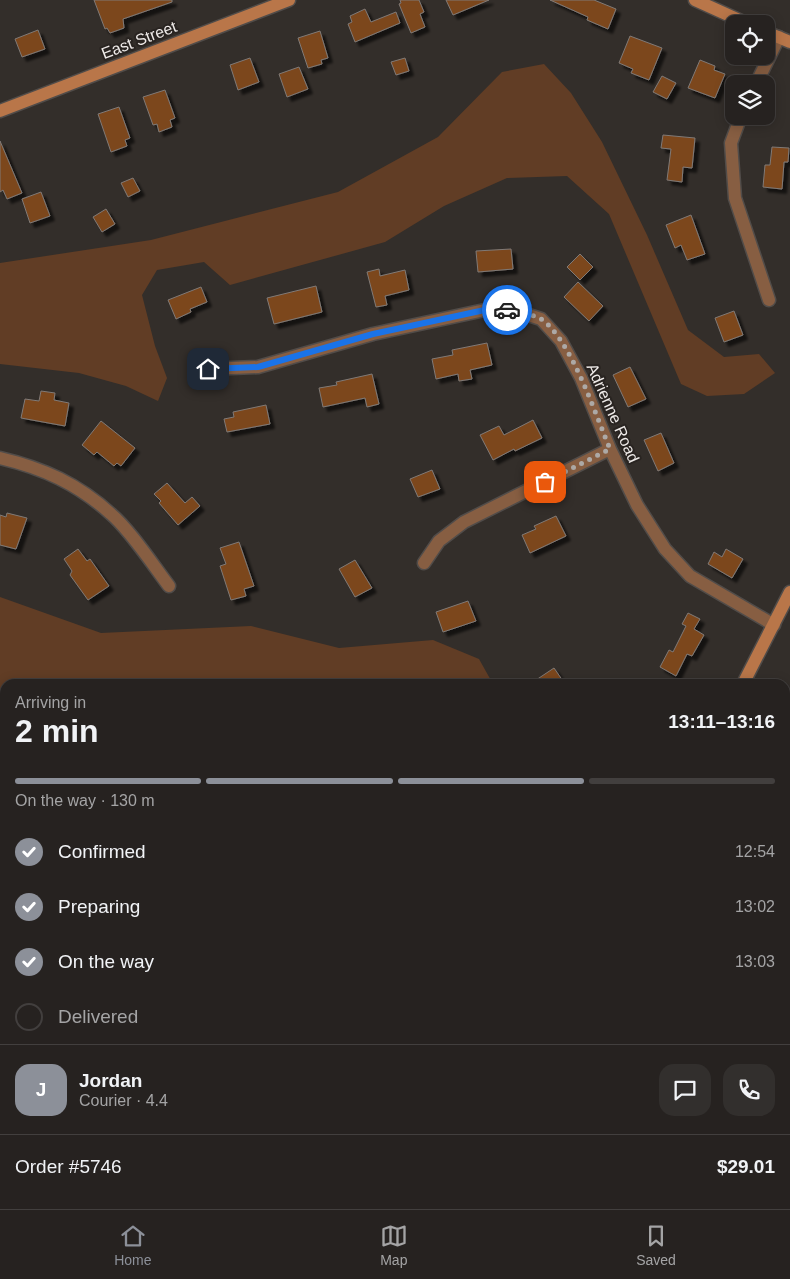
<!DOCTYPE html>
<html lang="en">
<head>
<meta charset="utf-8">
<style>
	:root { --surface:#262220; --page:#322f2d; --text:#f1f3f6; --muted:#a4a4a5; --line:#423f3e; --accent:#8c9099 }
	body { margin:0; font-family:Helvetica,sans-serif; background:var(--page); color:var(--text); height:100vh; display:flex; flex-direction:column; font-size:19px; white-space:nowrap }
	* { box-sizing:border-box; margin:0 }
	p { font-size:16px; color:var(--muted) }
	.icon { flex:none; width:28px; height:28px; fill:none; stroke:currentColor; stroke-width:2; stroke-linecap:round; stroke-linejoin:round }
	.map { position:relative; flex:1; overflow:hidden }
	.drawer { position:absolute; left:0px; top:679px; width:790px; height:531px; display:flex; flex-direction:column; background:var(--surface); border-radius:15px 15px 0 0; box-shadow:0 2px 12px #0003,0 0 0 1px var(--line) }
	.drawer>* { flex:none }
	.fabs { position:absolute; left:725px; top:15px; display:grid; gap:10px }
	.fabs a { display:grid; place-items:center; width:50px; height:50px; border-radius:10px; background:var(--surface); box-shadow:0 2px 12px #0003,0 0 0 1px var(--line); font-size:25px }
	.pin { position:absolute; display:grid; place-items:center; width:42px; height:42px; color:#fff; margin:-21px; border-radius:10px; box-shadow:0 2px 8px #0006 }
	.courier { position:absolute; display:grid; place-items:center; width:50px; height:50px; margin:-25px; border:4px solid #1a73e8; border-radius:50%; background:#fff; color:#222; box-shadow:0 1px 6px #0007 }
	.head em { font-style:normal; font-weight:700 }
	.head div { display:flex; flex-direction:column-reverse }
	.head { display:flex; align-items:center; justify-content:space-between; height:85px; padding:0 15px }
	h1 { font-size:32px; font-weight:700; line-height:38px }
	.bar { display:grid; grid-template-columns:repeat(4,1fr); gap:8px 5px; align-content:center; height:60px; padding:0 15px }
	.bar i { height:6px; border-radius:4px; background:var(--line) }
	.bar .on { background:var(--accent) }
	.bar p { grid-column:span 4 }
	.line { display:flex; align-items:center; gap:12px; padding:0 15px; border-top:1px solid var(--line) }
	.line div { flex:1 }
	.round { display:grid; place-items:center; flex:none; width:52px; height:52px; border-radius:15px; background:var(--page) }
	ol { padding:0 15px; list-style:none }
	li { display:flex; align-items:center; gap:15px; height:55px }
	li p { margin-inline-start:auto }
	li .icon { padding:5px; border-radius:50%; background:var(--accent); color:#fff; stroke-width:4 }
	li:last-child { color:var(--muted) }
	li i { width:28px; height:28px; border:2px solid var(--line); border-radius:50% }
	.dock { display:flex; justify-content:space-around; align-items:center; height:70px; border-top:1px solid var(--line); background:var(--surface); font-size:14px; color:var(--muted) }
	.dock a { display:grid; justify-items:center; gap:2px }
	.dock .on { color:var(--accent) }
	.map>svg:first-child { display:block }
	.green { fill:#613d25 }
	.building { fill:#7c461d; stroke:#807a76; filter:url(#shadow) }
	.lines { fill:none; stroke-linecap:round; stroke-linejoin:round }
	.street-casing { stroke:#514c49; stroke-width:15 }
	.secondary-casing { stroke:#514c49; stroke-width:15 }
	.street { stroke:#875e42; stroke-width:12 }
	.secondary { stroke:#b97649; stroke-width:12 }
	.done { stroke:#ada9a6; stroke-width:5; stroke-dasharray:0 9 }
	.route { stroke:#1a73e8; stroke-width:6 }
	.labels { text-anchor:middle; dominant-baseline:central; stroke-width:4; stroke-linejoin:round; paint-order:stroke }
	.street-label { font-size:16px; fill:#efebe9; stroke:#292421 }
</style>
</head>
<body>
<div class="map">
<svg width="790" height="1209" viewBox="0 0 790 1209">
	<defs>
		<filter id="shadow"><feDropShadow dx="4.5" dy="4.5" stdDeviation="1" flood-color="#0009"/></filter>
	</defs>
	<rect width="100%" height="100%" fill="#332e2a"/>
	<path class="green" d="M544,64L571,93L602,142L647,235L688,330L724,357L759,354L775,373L744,394L707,396L681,384L609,214L567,176L507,178L444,206L385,242L230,285L204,262L157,270L142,295L155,346L167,378L158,401L126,386L79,373L0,364V263L151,240L338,192L438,137L502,72Z
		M0,597L101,633L251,626L339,648L433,640L479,659L493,684H5V1091L0,1095Z"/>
	<path class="building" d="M94,0H172V2L123,19L124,28L110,33L107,28L105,29Z
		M400,0H419L424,12L420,14L425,27L411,33L399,4L401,3Z
		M446,0H489L453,15Z
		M550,0H594L616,9L608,29L587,20L588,17Z
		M365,9L371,22L396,12L400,23L355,42L348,24L352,22L350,16Z
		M38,30L45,49L22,57L15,39Z
		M320,31L328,58L321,60L322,64L308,68L298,38Z
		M630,36L662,48L649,80L631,73L633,69L619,63Z
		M250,58L259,82L238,90L230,65Z
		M405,58L409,71L396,75L391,62Z
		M700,60L715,66L714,70L725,74L715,98L688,88Z
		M299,67L308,89L287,97L279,74Z
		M662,76L676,83L667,99L653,92Z
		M165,90L175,118L170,120L172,127L159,132L157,124L153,125L143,97Z
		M119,107L130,138L125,140L127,146L111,152L98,114Z
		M663,135L695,138L692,168L683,167L682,182L667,180L671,149L661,148Z
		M0,141L22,193L7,199L3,190L0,192Z
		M772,147L789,148L788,162H784L782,189L763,187L765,165H770Z
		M133,178L140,191L128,197L121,183Z
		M41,192L50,216L30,223L22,199Z
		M106,209L115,224L102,232L93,217Z
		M691,215L705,254L687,260L681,245L675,248L666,225Z
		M511,249L513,269L478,272L476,251Z
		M580,254L593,267L580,280L567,267Z
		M379,269L380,276L405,270L409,290L385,296L387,305L376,307L367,272Z
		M578,282L603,306L589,321L564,297Z
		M316,286L322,312L274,324L267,298Z
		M201,287L207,302L190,309L191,312L176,319L168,300Z
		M734,311L743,335L724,342L715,318Z
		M487,343L492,365L470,370L472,379L459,381L458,374L436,379L432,359L453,355L452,350Z
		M630,367L646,399L628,407L613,375Z
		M372,374L379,404L367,407L365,398L323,407L319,388L337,385L336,382Z
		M41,391L55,393L54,400L69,403L65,426L21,418L25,399L39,401Z
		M266,405L270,424L227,432L224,419L234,417L233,412Z
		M533,420L542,438L515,451L514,449L493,460L480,435L499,426L504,435Z
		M101,421L135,448L121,466L117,463L114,466L97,452L94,455L82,445Z
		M661,433L674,463L658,471L644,440Z
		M432,470L440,489L418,497L410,479Z
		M167,483L185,503L192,497L200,506L178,525L159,503L161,501L154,494Z
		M7,513L27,518L16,549L0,545V515L6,517Z
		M556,516L566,536L530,553L522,535L536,529L534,526Z
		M239,542L254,586L244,589L246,596L231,600L220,566L226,564L220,548Z
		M78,549L87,561L90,559L109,586L88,600L70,575L72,571L64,559Z
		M726,549L743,559L732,578L708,564L714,552L722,557Z
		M355,560L372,588L355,597L339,569Z
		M468,601L476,621L443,632L436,612Z
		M688,613L700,619L694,629L704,635L692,656L687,654L676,676L660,667L669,650L673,652L686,626L682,624Z
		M554,668L565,684H530Z"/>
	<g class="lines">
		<defs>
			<path id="street" d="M756,84L779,37
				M741,116L731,143L735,198L769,300
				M207,369L258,367L373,334L494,308L516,311L541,319L561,341L581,378L610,449L637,505L665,549L690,576L774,625
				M0,458C43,468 78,484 111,514C130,530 153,565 169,586
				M424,563L439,541L464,522L610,449
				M785,1052L790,1050
				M785,1090L790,1094"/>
			<path id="secondary" d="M695,0L748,24
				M766,32L790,42
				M0,111L289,0
				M743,684L790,592
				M467,1209L469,1205"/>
		</defs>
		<use href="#street" class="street-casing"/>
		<use href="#secondary" class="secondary-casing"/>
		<use href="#street" class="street"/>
		<use href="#secondary" class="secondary"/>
	</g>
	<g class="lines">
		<path class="done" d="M507,310C517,311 532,314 541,319C571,339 596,416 610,449L545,482"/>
		<path class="route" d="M208,369L258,367L373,334L494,308L507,310"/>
	</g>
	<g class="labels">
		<g class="street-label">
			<text transform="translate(139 40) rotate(-21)">East Street</text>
			<text transform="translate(613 413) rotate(66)">Adrienne Road</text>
		</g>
	</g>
</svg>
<div class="fabs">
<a><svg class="icon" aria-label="locate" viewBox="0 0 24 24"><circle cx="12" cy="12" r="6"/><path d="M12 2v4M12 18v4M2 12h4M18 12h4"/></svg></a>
<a><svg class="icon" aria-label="layers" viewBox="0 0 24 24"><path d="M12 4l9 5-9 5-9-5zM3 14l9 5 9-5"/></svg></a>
</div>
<div class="pin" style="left:545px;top:482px;background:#ea580c"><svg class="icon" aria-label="bag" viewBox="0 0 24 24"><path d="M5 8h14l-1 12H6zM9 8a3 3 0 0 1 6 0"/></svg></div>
<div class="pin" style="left:208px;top:369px;background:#1f2937"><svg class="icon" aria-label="home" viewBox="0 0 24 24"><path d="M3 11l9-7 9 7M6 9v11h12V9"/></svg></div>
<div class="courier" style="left:507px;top:310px"><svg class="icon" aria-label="car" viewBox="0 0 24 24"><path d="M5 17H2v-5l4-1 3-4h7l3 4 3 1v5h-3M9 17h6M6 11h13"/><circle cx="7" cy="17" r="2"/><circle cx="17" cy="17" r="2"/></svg></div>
<section class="drawer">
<div class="head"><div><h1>2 min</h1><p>Arriving in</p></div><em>13:11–13:16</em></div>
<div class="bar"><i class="on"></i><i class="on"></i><i class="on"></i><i></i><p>On the way · 130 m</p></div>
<ol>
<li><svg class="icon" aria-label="check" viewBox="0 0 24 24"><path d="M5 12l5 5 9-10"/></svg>Confirmed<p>12:54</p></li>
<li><svg class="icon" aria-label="check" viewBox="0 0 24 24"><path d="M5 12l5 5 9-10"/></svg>Preparing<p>13:02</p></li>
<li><svg class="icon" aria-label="check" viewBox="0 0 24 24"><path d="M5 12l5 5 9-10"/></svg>On the way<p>13:03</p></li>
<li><i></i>Delivered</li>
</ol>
<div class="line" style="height:90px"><b class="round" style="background:var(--accent);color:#fff">J</b><div><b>Jordan</b><p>Courier · 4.4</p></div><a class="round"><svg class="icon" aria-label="chat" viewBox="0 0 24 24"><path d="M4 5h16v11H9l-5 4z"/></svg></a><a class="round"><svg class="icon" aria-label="phone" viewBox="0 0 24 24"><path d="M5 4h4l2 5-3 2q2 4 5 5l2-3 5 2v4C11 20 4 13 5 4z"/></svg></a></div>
<div class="line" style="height:65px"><div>Order #5746</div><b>$29.01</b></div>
</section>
</div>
<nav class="dock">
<a class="on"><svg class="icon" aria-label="home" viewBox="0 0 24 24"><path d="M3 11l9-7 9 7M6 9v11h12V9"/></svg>Home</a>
<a><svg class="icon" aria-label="map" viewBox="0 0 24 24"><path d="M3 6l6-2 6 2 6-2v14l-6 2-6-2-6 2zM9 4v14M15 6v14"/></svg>Map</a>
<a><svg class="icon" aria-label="saved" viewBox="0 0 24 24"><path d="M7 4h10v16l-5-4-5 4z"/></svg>Saved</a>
</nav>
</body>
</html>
